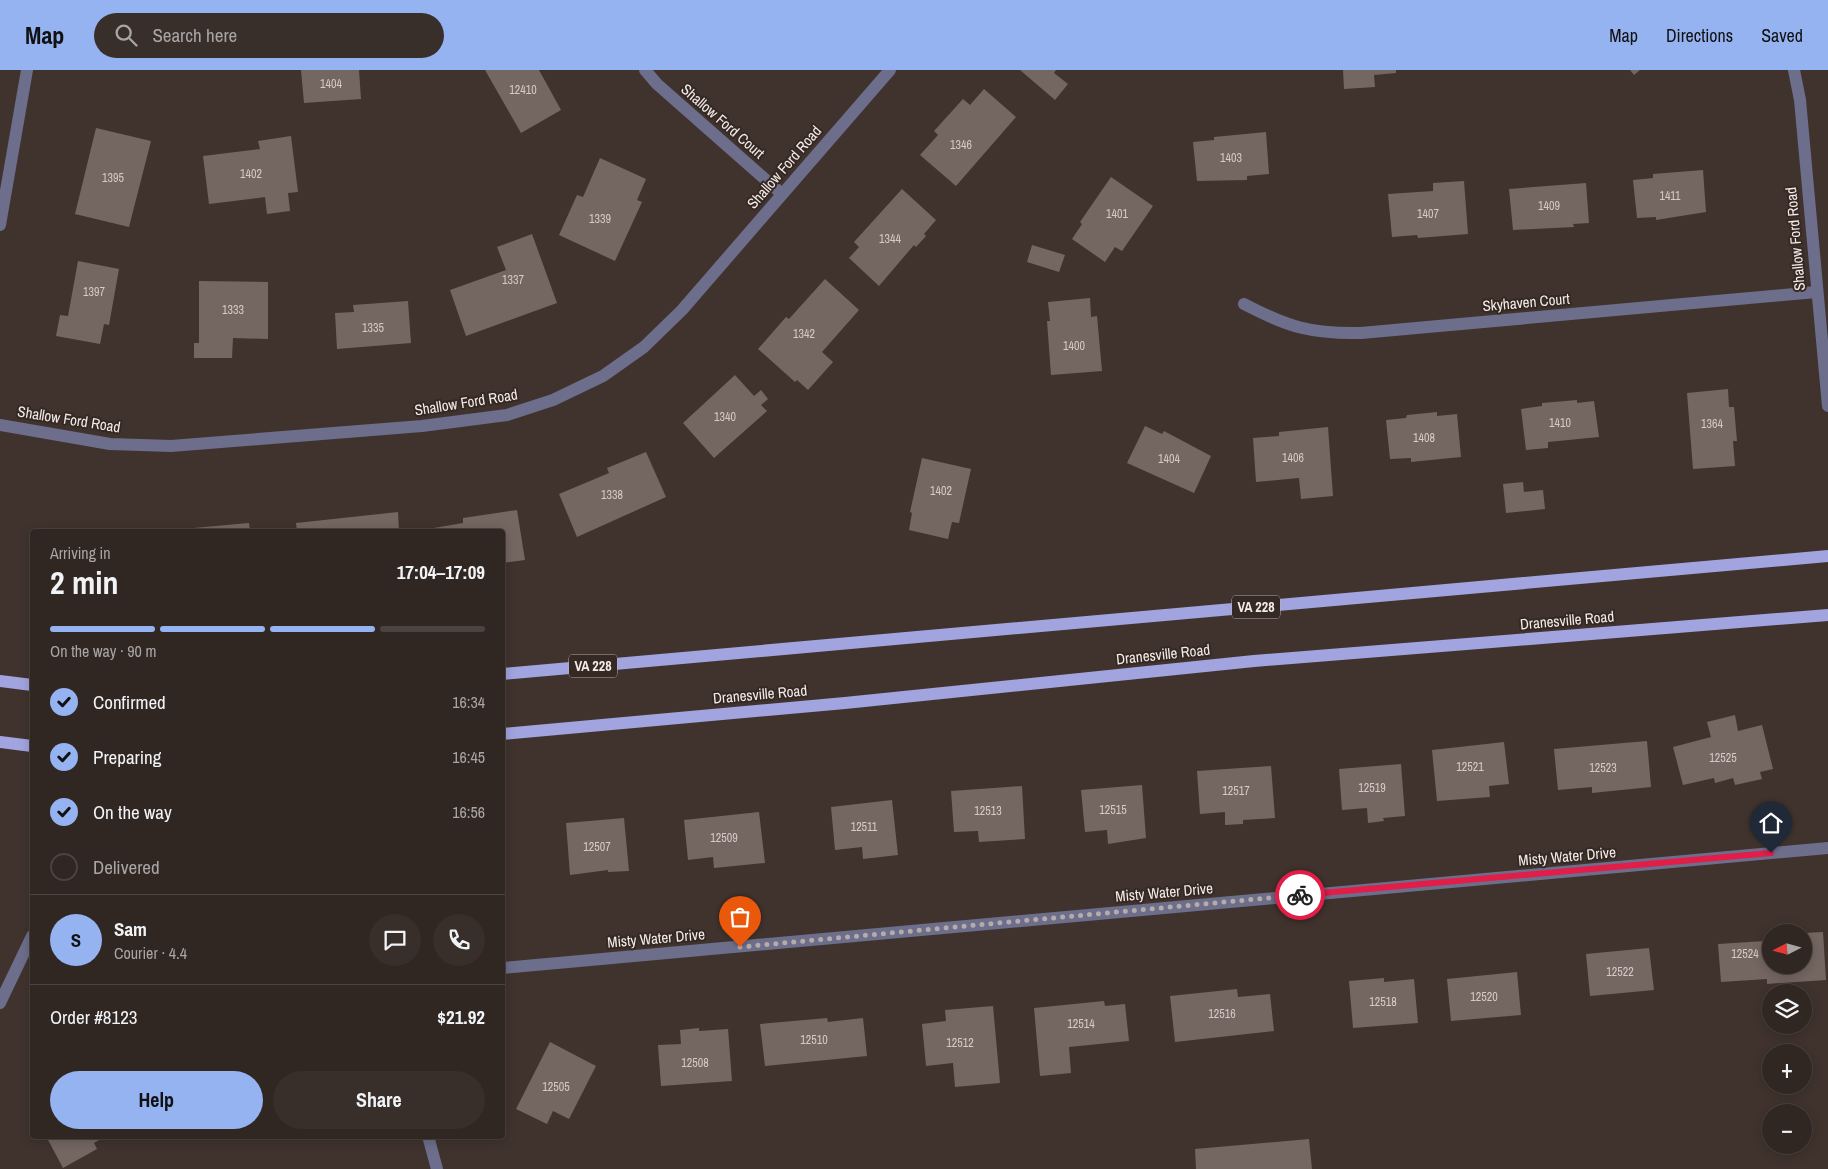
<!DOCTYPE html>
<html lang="en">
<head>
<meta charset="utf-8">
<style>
	:root { --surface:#302622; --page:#382e2a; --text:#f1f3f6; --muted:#a8a5a5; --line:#4b4340; --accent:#95b2f1 }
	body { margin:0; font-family:"Archivo Narrow",sans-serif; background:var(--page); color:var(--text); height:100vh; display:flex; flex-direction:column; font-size:19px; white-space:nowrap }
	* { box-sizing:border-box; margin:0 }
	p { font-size:16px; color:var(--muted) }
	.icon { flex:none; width:28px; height:28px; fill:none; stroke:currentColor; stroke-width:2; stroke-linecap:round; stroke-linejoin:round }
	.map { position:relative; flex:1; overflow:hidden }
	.drawer { position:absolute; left:30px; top:459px; width:475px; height:610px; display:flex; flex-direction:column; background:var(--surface); border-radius:5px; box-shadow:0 2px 12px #0003,0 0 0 1px var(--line) }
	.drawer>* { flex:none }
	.needle { width:32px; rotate:264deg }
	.tools { position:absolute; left:1762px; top:854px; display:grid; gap:10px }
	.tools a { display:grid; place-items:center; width:50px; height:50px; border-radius:50%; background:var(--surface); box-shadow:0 2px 12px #0003,0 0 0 1px var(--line); font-size:25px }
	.pin { position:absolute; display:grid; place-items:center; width:42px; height:42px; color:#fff; margin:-51px -21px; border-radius:50% 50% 50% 0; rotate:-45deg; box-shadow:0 0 5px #0007 }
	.pin .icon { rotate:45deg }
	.courier { position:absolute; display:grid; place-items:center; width:50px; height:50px; margin:-25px; border:4px solid #e11d48; border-radius:50%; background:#fff; color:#222; box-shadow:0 1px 6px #0007 }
	.head em { font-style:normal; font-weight:700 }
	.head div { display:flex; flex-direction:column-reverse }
	.head { display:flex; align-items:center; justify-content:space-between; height:85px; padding:0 20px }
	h1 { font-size:32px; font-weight:700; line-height:38px }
	.bar { display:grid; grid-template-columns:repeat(4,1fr); gap:8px 5px; align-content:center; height:60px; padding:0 20px }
	.bar i { height:6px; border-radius:4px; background:var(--line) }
	.bar .on { background:var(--accent) }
	.bar p { grid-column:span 4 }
	.line { display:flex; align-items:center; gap:12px; padding:0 20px; border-top:1px solid var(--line) }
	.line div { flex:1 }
	.round { display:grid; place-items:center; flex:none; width:52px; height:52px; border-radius:26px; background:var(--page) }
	ol { padding:0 20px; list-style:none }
	li { display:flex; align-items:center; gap:15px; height:55px }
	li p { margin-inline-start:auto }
	li .icon { padding:5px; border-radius:50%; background:var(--accent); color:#111; stroke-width:4 }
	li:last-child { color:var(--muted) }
	li i { width:28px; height:28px; border:2px solid var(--line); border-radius:50% }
	.action { display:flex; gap:10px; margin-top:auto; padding:10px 20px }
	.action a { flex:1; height:58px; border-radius:30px; background:var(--accent); color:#111; font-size:20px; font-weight:700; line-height:58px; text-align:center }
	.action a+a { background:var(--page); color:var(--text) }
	header { display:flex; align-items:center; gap:30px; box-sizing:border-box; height:70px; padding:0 25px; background:var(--accent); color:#111 }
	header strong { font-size:24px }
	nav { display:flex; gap:28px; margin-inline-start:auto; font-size:18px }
	.search { width:350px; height:45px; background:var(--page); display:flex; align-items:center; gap:12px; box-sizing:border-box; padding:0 18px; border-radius:28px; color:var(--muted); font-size:19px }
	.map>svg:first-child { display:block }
	.building { fill:#746660 }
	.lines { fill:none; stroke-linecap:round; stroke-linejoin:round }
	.minor { stroke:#6c6e8b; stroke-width:12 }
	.major { stroke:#a1a4df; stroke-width:12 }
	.done { stroke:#b5aba7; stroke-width:5; stroke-dasharray:0 9 }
	.route { stroke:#e11d48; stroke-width:6 }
	.labels { text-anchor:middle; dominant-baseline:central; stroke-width:4; stroke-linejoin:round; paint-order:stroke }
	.number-label { font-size:12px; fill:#d4cac6 }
	.shield { fill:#352924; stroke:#bbb1ad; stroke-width:1 }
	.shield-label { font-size:14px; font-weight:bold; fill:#f4ebe8 }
	.street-label { font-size:15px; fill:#f4ebe8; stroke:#352924 }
</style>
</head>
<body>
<header>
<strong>Map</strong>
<div class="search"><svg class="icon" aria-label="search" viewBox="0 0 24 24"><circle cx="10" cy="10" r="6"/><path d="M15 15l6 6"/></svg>Search here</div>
<nav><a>Map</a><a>Directions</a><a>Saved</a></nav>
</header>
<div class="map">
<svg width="1828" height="1099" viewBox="0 0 1828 1099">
	<rect width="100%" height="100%" fill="#40332e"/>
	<path class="building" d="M301,0H359L361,29L304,33Z
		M485,0H539L561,40L521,63Z
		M1020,0H1056L1054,3L1068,14L1055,30Z
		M1343,0H1396V3L1374,5L1375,17L1344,19Z
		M1630,0H1640L1634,5Z
		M984,19L1016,47L956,116L920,85L938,65L934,61L963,29L970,35Z
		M96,58L151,71L129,157L75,144Z
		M1266,62L1269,104L1247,106V110L1197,111L1193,72L1214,70V67Z
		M291,66L298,122L288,123L290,141L267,144L265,127L209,134L203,86L260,79L258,71Z
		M600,88L646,109L637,130L642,132L615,191L559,165L577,125L583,127Z
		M1703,100L1706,142L1656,150V147L1637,148L1633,110L1653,108V104Z
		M1111,107L1153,136L1122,181L1115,177L1105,192L1072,169L1082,154L1080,152Z
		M1464,111L1468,164L1418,168L1417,165L1392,167L1388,124L1433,121V113Z
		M1586,113L1589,153L1573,154L1574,157L1513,160L1509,119Z
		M902,119L936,150L924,164L926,166L916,177L914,175L879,216L849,188L859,177L854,172Z
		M532,164L557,233L466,266L450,220L506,200L497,177Z
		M1032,175L1065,185L1059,202L1027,192Z
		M78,191L119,199L109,255L104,254L100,274L56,266L60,245L68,246Z
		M825,209L859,240L822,282L833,292L808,320L797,310L795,312L758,279L786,247L789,249Z
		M199,211L268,212V269L233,268L232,288H194V273H199Z
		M1090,228L1091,247L1097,246L1102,301L1051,305L1047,251H1050L1048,232Z
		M408,231L411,273L337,279L335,243L354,242L353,235Z
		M735,305L754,326L761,320L768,329L761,335L767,341L714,388L683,353Z
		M1728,319L1729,337H1734L1737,371H1733L1735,396L1693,399L1687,323Z
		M1577,330V333L1594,331L1599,367L1548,372V378L1526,380L1521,339L1542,336V333Z
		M1437,342V346L1457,344L1461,387L1411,392V388L1390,389L1386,350L1406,348L1407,345Z
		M1145,356L1162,364L1164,361L1211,386L1194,423L1127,393Z
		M1328,357L1333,426L1301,429L1299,408L1256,412L1253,368L1279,366V362Z
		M646,382L666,427L577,467L559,424L609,403L607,398Z
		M922,388L971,399L959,453L952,452L948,469L909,460L912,443L910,442Z
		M1523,412L1524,422L1543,420L1545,439L1506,443L1503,414Z
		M517,440L525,490L502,493V461H429L428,459L463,453V448Z
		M398,442L399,461H297L296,453Z
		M249,453L250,461H171V460Z
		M1735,645L1738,661L1762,655L1773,699L1760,702L1762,709L1735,715L1733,708L1715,713L1714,708L1683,715L1673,677L1711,667L1707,652Z
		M1647,671L1651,717L1592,723V717L1558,720L1554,679Z
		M1504,672L1509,714L1489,716L1490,727L1437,731L1432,680Z
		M1401,694L1405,746L1383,748L1384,751L1368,753L1367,738L1342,740L1339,699Z
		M1271,696L1275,748L1243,750V754L1225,755V742L1200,744L1197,701Z
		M1142,715L1146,768L1108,774L1107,760L1085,762L1081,720Z
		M1022,716L1025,769L979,772L978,761L954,762L951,721Z
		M892,730L898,785L863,789L862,777L835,780L831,737Z
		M759,742L765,793L714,798L713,787L688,790L684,750Z
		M624,748L629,801L608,802V800L570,805L566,753Z
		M1823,862L1826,910L1767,914V909L1721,912L1718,874L1765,871V866H1771V895H1804V863Z
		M1649,878L1654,920L1590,926L1586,884Z
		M1517,902L1521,945L1451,951L1447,909Z
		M1384,908V912L1414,909L1418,953L1353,958L1349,911Z
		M1237,919L1238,927L1270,924L1274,961L1175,972L1170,926Z
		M1104,931L1105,936L1125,934L1129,971L1069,977L1071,1003L1040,1006L1034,938Z
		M993,936L1000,1013L955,1017L953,993L926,996L922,954L946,951L945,940Z
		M827,948L828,952L863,948L867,986L765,996L760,954Z
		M699,958V961L728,959L732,1011L661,1016L658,975L681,974L680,960Z
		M550,972L596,996L569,1049L553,1041L547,1054L516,1039Z
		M46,1066H106L94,1073L97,1079L63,1098Z
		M1309,1069L1312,1099H1196L1195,1079Z"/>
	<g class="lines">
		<path class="minor" d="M645,0L657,14L782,124
			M1794,0L1800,30L1828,336
			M0,155L27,0
			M1244,234C1288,257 1311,264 1361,263L1816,222
			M0,355L110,374L171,376L422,356L507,345L553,330L603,306L644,277L682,240L890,0
			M502,898L1828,778
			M0,933L32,866
			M428,1066L437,1099"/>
		<path class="major" d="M502,604L1828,486
			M0,611L32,615
			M502,664L845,633L1254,591L1828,545
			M0,672L32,676"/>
	</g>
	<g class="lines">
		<path class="done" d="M740,877L1300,825"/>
		<path class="route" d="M1300,825L1771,783"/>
	</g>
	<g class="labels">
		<g class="number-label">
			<text x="331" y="14">1404</text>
			<text x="523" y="20">12410</text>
			<text x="961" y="75">1346</text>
			<text x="1231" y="88">1403</text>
			<text x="251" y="104">1402</text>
			<text x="113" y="108">1395</text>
			<text x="1670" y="126">1411</text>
			<text x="1549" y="136">1409</text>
			<text x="1117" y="144">1401</text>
			<text x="1428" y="144">1407</text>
			<text x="600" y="149">1339</text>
			<text x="890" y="169">1344</text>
			<text x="513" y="210">1337</text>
			<text x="94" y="222">1397</text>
			<text x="233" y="240">1333</text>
			<text x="373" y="258">1335</text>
			<text x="804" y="264">1342</text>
			<text x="1074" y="276">1400</text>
			<text x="725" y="347">1340</text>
			<text x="1560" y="353">1410</text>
			<text x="1712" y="354">1364</text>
			<text x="1424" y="368">1408</text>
			<text x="1293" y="388">1406</text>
			<text x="1169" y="389">1404</text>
			<text x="941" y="421">1402</text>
			<text x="612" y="425">1338</text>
			<text x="1723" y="688">12525</text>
			<text x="1470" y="697">12521</text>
			<text x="1603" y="698">12523</text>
			<text x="1372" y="718">12519</text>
			<text x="1236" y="721">12517</text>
			<text x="1113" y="740">12515</text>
			<text x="988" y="741">12513</text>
			<text x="864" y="757">12511</text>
			<text x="724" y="768">12509</text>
			<text x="597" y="777">12507</text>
			<text x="1745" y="884">12524</text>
			<text x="1620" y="902">12522</text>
			<text x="1484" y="927">12520</text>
			<text x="1383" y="932">12518</text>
			<text x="1222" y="944">12516</text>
			<text x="1081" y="954">12514</text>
			<text x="814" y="970">12510</text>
			<text x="960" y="973">12512</text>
			<text x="695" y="993">12508</text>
			<text x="556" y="1017">12505</text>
		</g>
		<g class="shield">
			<rect x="1232" y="525.5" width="48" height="23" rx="4"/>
			<rect x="569" y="584.5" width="48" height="23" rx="4"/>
		</g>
		<g class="shield-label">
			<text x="1256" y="537">VA 228</text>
			<text x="593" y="596">VA 228</text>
		</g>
		<g class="street-label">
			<text transform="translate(723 51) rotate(41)">Shallow Ford Court</text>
			<text transform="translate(784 97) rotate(-49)">Shallow Ford Road</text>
			<text transform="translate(1795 169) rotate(-95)">Shallow Ford Road</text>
			<text transform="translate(1526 232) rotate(-5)">Skyhaven Court</text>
			<text transform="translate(466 332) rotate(-9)">Shallow Ford Road</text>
			<text transform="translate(69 349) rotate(9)">Shallow Ford Road</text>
			<text transform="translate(1567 550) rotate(-5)">Dranesville Road</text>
			<text transform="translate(1163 584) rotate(-6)">Dranesville Road</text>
			<text transform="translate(760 624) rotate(-5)">Dranesville Road</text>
			<text transform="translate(1567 786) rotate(-5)">Misty Water Drive</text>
			<text transform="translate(1164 822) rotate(-5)">Misty Water Drive</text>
			<text transform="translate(656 868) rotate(-5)">Misty Water Drive</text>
		</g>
	</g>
</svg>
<div class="tools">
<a><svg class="needle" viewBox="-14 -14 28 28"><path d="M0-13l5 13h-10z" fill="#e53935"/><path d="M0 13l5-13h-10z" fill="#a8a5a5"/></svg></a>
<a><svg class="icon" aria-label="layers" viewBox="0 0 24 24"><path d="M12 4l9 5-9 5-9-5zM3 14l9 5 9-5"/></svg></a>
<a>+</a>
<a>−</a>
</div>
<div class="pin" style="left:740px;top:877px;background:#ea580c"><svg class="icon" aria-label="bag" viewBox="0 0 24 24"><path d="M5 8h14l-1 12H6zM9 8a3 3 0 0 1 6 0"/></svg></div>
<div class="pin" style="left:1771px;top:783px;background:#1f2937"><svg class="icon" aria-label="home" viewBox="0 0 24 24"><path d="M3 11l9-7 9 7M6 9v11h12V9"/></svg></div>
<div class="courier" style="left:1300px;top:825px"><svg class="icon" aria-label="bike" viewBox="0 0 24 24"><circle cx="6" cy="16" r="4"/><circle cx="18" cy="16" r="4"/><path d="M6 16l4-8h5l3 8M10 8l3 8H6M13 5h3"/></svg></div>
<section class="drawer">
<div class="head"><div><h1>2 min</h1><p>Arriving in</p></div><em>17:04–17:09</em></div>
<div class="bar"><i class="on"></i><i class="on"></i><i class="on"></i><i></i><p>On the way · 90 m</p></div>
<ol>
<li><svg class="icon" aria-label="check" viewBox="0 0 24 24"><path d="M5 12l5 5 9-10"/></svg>Confirmed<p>16:34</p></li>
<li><svg class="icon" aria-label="check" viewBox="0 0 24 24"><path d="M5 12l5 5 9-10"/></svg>Preparing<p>16:45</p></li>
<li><svg class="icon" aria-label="check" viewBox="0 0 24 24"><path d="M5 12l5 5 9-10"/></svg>On the way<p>16:56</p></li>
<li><i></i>Delivered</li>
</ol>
<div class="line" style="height:90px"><b class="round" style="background:var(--accent);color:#111">S</b><div><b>Sam</b><p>Courier · 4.4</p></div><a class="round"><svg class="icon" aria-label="chat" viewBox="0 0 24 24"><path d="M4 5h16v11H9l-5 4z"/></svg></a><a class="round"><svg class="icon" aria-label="phone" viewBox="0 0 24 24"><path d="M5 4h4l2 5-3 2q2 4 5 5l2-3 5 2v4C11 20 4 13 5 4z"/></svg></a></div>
<div class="line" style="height:65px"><div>Order #8123</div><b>$21.92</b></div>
<div class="action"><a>Help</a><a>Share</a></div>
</section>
</div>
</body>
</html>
